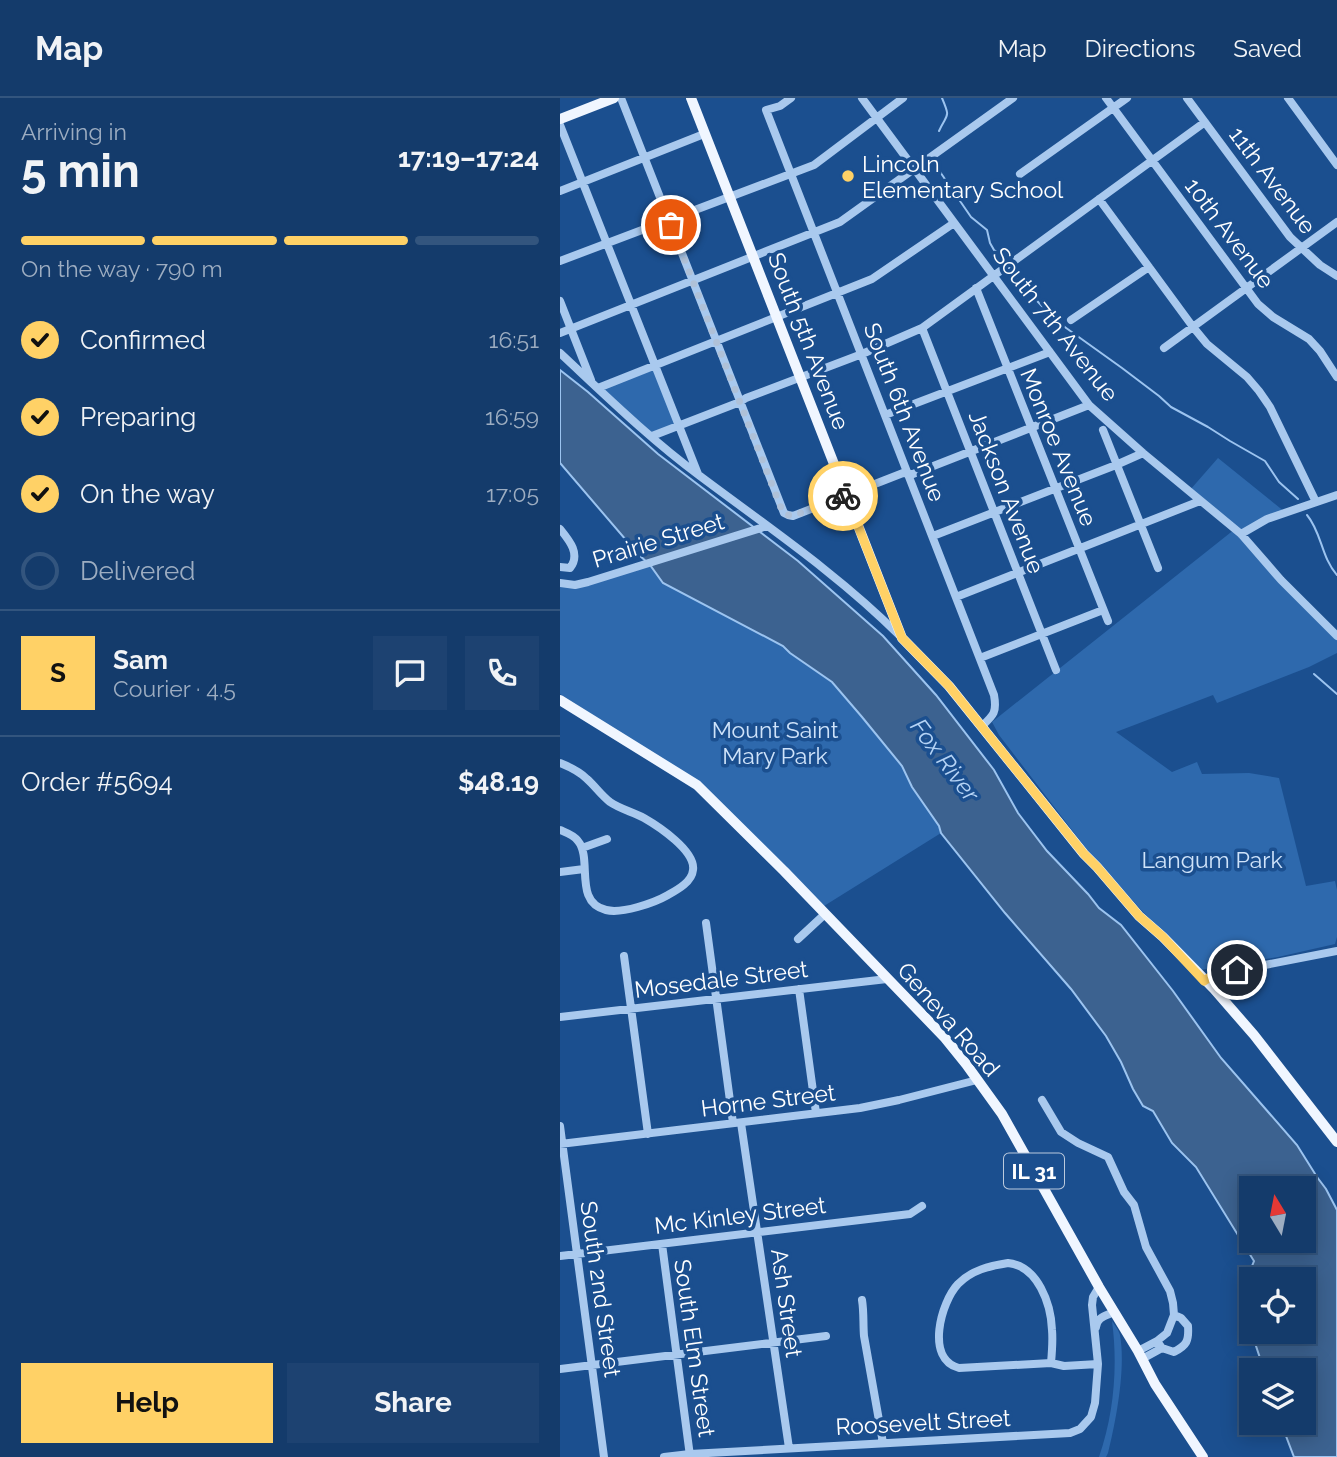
<!DOCTYPE html>
<html lang="en">
<head>
<meta charset="utf-8">
<style>
	:root { --surface:#143b6b; --page:#1d4271; --text:#f1f3f6; --muted:#9dadc1; --line:#33557e; --accent:#ffd166 }
	body { margin:0; font-family:Raleway,sans-serif; background:var(--page); color:var(--text); height:100vh; display:flex; flex-direction:column; font-size:26px; white-space:nowrap }
	* { box-sizing:border-box; margin:0 }
	p { font-size:23px; color:var(--muted) }
	.icon { flex:none; width:38px; height:38px; fill:none; stroke:currentColor; stroke-width:2; stroke-linecap:round; stroke-linejoin:round }
	.map { position:relative; flex:1; overflow:hidden }
	.panel { display:flex; flex-direction:column; background:var(--surface); width:560px }
	.panel>* { flex:none }
	.needle { width:46px; rotate:350deg }
	.tools { position:absolute; left:679px; top:1078px; display:grid; gap:14px }
	.tools a { display:grid; place-items:center; width:77px; height:77px; border-radius:0px; background:var(--surface); box-shadow:0 4px 18px #0003,0 0 0 2px var(--line); font-size:35px }
	.pin { position:absolute; display:grid; place-items:center; width:60px; height:60px; color:#fff; margin:-30px; border:4px solid #fff; border-radius:50%; box-shadow:0 2px 7px #0007 }
	.courier { position:absolute; display:grid; place-items:center; width:70px; height:70px; margin:-35px; border:5px solid #ffd166; border-radius:50%; background:#fff; color:#222; box-shadow:0 2px 9px #0007 }
	.overview em { font-style:normal; font-weight:700 }
	.overview div { display:flex; flex-direction:column-reverse }
	.overview { display:flex; align-items:center; justify-content:space-between; height:119px; padding:0 21px }
	h1 { font-size:46px; font-weight:700; line-height:52px }
	.bar { display:grid; grid-template-columns:repeat(4,1fr); gap:10px 7px; align-content:center; height:84px; padding:0 21px }
	.bar i { height:9px; border-radius:5px; background:var(--line) }
	.bar .selected { background:var(--accent) }
	.bar p { grid-column:span 4 }
	.line { display:flex; align-items:center; gap:18px; padding:0 21px; border-top:2px solid var(--line) }
	.line div { flex:1 }
	.round { display:grid; place-items:center; flex:none; width:74px; height:74px; border-radius:0px; background:var(--page) }
	ol { padding:0 21px; list-style:none }
	li { display:flex; align-items:center; gap:21px; height:77px }
	li p { margin-inline-start:auto }
	li .icon { padding:7px; border-radius:50%; background:var(--accent); color:#111; stroke-width:4 }
	li:last-child { color:var(--muted) }
	li i { width:38px; height:38px; border:4px solid var(--line); border-radius:50% }
	.button { display:flex; gap:14px; margin-top:auto; padding:14px 21px }
	.button a { flex:1; height:80px; border-radius:0px; background:var(--accent); color:#111; font-size:28px; font-weight:700; line-height:80px; text-align:center }
	.button a+a { background:var(--page); color:var(--text) }
	header { display:flex; align-items:center; gap:42px; box-sizing:border-box; height:98px; padding:0 35px; background:var(--surface); border-bottom:2px solid var(--line) }
	header strong { font-size:33px }
	nav { display:flex; gap:38px; margin-inline-start:auto; font-size:24px }
	main { display:flex; flex:1; min-height:0 }
	.map>svg:first-child { display:block }
	.green { fill:#2e69ad }
	.water { fill:#3c6290; stroke:#9cc4f0; stroke-width:2; fill-rule:evenodd }
	.lines { fill:none; stroke-linecap:round; stroke-linejoin:round }
	.stream { stroke:#9cc4f0; stroke-width:2 }
	.minor { stroke:#a9c9ee; stroke-width:8 }
	.major { stroke:#f0f6ff; stroke-width:10 }
	.done { stroke:#afc1d8; stroke-width:7; stroke-dasharray:0 12.6 }
	.route { stroke:#ffd166; stroke-width:9 }
	.poi-dot { fill:#ffd166; stroke:#1b4f8f; stroke-width:2.5 }
	.labels { text-anchor:middle; dominant-baseline:central; stroke-width:7; stroke-linejoin:round; paint-order:stroke }
	.shield { fill:#1b4f8f; stroke:#bbcadd; stroke-width:2 }
	.shield-label { font-size:21px; font-weight:bold; fill:#fff }
	.poi-label { font-size:23px; fill:#fff; stroke:#1b4f8f; text-anchor:start }
	.street-label { font-size:23px; fill:#fff; stroke:#1b4f8f }
	.park-label { font-size:23px; fill:#cfe3fa; stroke:#1b4f8f }
	.water-label { font-size:24px; font-style:italic; fill:#b5d3f5; stroke:#1b4f8f }
</style>
</head>
<body>
<header>
<strong>Map</strong>
<nav><a>Map</a><a>Directions</a><a>Saved</a></nav>
</header>
<main>
<section class="panel">
<div class="overview"><div><h1>5 min</h1><p>Arriving in</p></div><em>17:19–17:24</em></div>
<div class="bar"><i class="selected"></i><i class="selected"></i><i class="selected"></i><i></i><p>On the way · 790 m</p></div>
<ol>
<li><svg class="icon" aria-label="check" viewBox="0 0 24 24"><path d="M5 12l5 5 9-10"/></svg>Confirmed<p>16:51</p></li>
<li><svg class="icon" aria-label="check" viewBox="0 0 24 24"><path d="M5 12l5 5 9-10"/></svg>Preparing<p>16:59</p></li>
<li><svg class="icon" aria-label="check" viewBox="0 0 24 24"><path d="M5 12l5 5 9-10"/></svg>On the way<p>17:05</p></li>
<li><i></i>Delivered</li>
</ol>
<div class="line" style="height:126px"><b class="round" style="background:var(--accent);color:#111">S</b><div><b>Sam</b><p>Courier · 4.5</p></div><a class="round"><svg class="icon" aria-label="chat" viewBox="0 0 24 24"><path d="M4 5h16v11H9l-5 4z"/></svg></a><a class="round"><svg class="icon" aria-label="phone" viewBox="0 0 24 24"><path d="M5 4h4l2 5-3 2q2 4 5 5l2-3 5 2v4C11 20 4 13 5 4z"/></svg></a></div>
<div class="line" style="height:91px"><div>Order #5694</div><b>$48.19</b></div>
<div class="button"><a>Help</a><a>Share</a></div>
</section>
<div class="map">
<svg width="777" height="1359" viewBox="0 0 777 1359">
	<rect width="100%" height="100%" fill="#1b4f8f"/>
	<path class="green" d="M95,269L118,326L91,337L41,291Z
		M658,360L725,414L681,435L777,538V555L749,569L657,605L653,597L556,634L612,674L637,664L642,676L689,675L719,680L746,788L775,783L777,792V839L775,846L718,859L640,872L583,814L528,753L439,637L432,624L675,431L630,392Z
		M90,467L103,485L223,548L230,555L272,584L302,619L342,668L352,689L379,728L381,735L264,808L193,736L94,656L0,596V488Z
		M552,1223C555,1228 559,1232 560,1237C566,1270 556,1323 548,1355L546,1359H539C554,1316 558,1268 552,1223Z"/>
	<path class="water" d="M0,272L28,294L98,356L238,463L323,538L376,597L434,672L458,715L487,753L528,796L539,810L561,827L613,893L661,960L737,1047L757,1079L766,1091L777,1112V1359H734L721,1325H744V1272H704L692,1236V1234H744V1181H691V1227L686,1183L694,1163L636,1069L612,1045L593,1013L583,1008L573,991L561,964L546,938L511,891L445,815L381,735L379,728L352,689L342,668L302,619L272,584L230,555L223,548L103,485L90,467L78,456L0,365ZM691,1090H744V1143H691Z"/>
	<g class="lines">
		<path class="stream" d="M379,33C387,15 391,21 382,0
			M376,68L411,119L427,132L430,145L434,152L438,155
			M449,173L495,222L562,270L599,298L611,309L648,329L670,343L705,363L719,384L738,401
			M747,417C762,435 761,459 777,477
			M754,576L777,596"/>
		<path class="minor" d="M61,0L224,415L228,417L233,418L343,375L353,376L529,307
			M231,0L220,8L206,12L434,597C437,614 434,617 422,628
			M302,0L529,307L583,355L681,436L721,482L777,538
			M546,0L698,206L713,219L749,241L760,253L777,279
			M627,0L730,139L760,167L777,178
			M728,0L777,67
			M0,27L138,376
			M460,76L567,0
			M0,93L144,36
			M539,101L633,229L647,246L687,279L699,293L710,309L756,404
			M0,163L254,67L343,0
			M416,190L548,523
			M0,203L31,282
			M511,222L589,169
			M362,230L496,572
			M0,235L280,124L453,0
			M604,250L777,124
			M0,255C45,297 90,341 140,378C208,429 279,477 339,537
			M38,290L312,181L394,125
			M325,317L490,254
			M543,332L598,470
			M92,338L180,304L186,300L302,256L362,230L645,24
			M0,431C9,442 21,456 10,470L0,469
			M681,436L707,421L777,397
			M373,438L556,367L583,355
			M0,485L15,487L28,484L207,428
			M396,499L640,403
			M420,560L543,512
			M0,665C10,669 20,674 27,681C35,688 41,697 50,704C60,711 73,714 84,720C98,728 136,753 133,772C132,784 117,792 108,797C94,805 62,816 46,812C13,804 33,761 18,743C14,737 7,735 0,732
			M22,750L47,741
			M0,774L24,771
			M146,825L173,1025
			M238,841L265,816
			M64,858L88,1036
			M644,883L653,877L777,853
			M239,891L256,1015
			M0,919L327,881
			M482,1002L501,1034L518,1045L548,1059L564,1094L574,1107L586,1149L610,1193L613,1205L614,1217L607,1235L597,1243L578,1253
			M181,1025L229,1350
			M0,1028L44,1359
			M0,1046L300,1010L339,1002L417,982
			M102,1146L130,1358
			M0,1158L350,1116L362,1108
			M448,1165C478,1168 491,1206 492,1232C493,1243 492,1254 491,1265L399,1270C365,1261 381,1204 398,1186C412,1172 429,1168 448,1165Z
			M302,1202C304,1214 303,1226 304,1238L323,1345
			M536,1229C537,1219 546,1218 554,1214
			M597,1243L602,1250L614,1254C627,1247 629,1243 628,1228L621,1220L614,1217
			M582,1261L602,1250
			M491,1265L504,1268L538,1266
			M0,1271L266,1238
			M104,1359L130,1356L510,1335L520,1331L531,1319L535,1305L538,1266L532,1207L533,1199L539,1189"/>
		<path class="major" d="M131,0L342,540L389,588L524,756L537,769L579,818L603,839L654,891L694,937L777,1044
			M0,21L54,0
			M0,602L137,687L224,773L385,940L406,966L442,1016L539,1189L578,1253L595,1286L643,1359"/>
	</g>
	<g class="lines">
		<path class="done" d="M111,127L223,415L228,417L233,418L283,398"/>
		<path class="route" d="M283,398L286,397L342,540L389,588L524,756L537,769L579,818L603,839L644,883L653,877L677,872"/>
	</g>
	<circle class="poi-dot" cx="288" cy="78" r="7"/>
	<g class="labels">
		<rect class="shield" x="444" y="1055.5" width="60" height="35" rx="5"/>
		<g class="shield-label">
			<text x="474" y="1073">IL 31</text>
		</g>
		<g class="poi-label">
			<text x="302" y="65">Lincoln<tspan x="302" dy="26">Elementary School</tspan></text>
		</g>
		<g class="street-label">
			<text transform="translate(713 82) rotate(53)">11th Avenue</text>
			<text transform="translate(670 135) rotate(53)">10th Avenue</text>
			<text transform="translate(496 226) rotate(52)">South 7th Avenue</text>
			<text transform="translate(249 243) rotate(69)">South 5th Avenue</text>
			<text transform="translate(345 314) rotate(69)">South 6th Avenue</text>
			<text transform="translate(499 349) rotate(68)">Monroe Avenue</text>
			<text transform="translate(447 394) rotate(69)">Jackson Avenue</text>
			<text transform="translate(98 442) rotate(-17)">Prairie Street</text>
			<text transform="translate(161 881) rotate(-7)">Mosedale Street</text>
			<text transform="translate(389 921) rotate(49)">Geneva Road</text>
			<text transform="translate(208 1002) rotate(-7)">Horne Street</text>
			<text transform="translate(180 1117) rotate(-7)">Mc Kinley Street</text>
			<text transform="translate(41 1191) rotate(82)">South 2nd Street</text>
			<text transform="translate(227 1205) rotate(82)">Ash Street</text>
			<text transform="translate(135 1250) rotate(82)">South Elm Street</text>
			<text transform="translate(363 1324) rotate(-3)">Roosevelt Street</text>
		</g>
		<g class="park-label">
			<text x="215" y="631">Mount Saint<tspan x="215" dy="26">Mary Park</tspan></text>
			<text x="652" y="761">Langum Park</text>
		</g>
		<g class="water-label">
			<text transform="translate(385 662) rotate(53)">Fox River</text>
		</g>
	</g>
</svg>
<div class="tools">
<a><svg class="needle" viewBox="-14 -14 28 28"><path d="M0-13l5 13h-10z" fill="#e53935"/><path d="M0 13l5-13h-10z" fill="#9dadc1"/></svg></a>
<a><svg class="icon" aria-label="locate" viewBox="0 0 24 24"><circle cx="12" cy="12" r="6"/><path d="M12 2v4M12 18v4M2 12h4M18 12h4"/></svg></a>
<a><svg class="icon" aria-label="layers" viewBox="0 0 24 24"><path d="M12 4l9 5-9 5-9-5zM3 14l9 5 9-5"/></svg></a>
</div>
<div class="pin" style="left:111px;top:127px;background:#ea580c"><svg class="icon" aria-label="bag" viewBox="0 0 24 24"><path d="M5 8h14l-1 12H6zM9 8a3 3 0 0 1 6 0"/></svg></div>
<div class="pin" style="left:677px;top:872px;background:#1f2937"><svg class="icon" aria-label="home" viewBox="0 0 24 24"><path d="M3 11l9-7 9 7M6 9v11h12V9"/></svg></div>
<div class="courier" style="left:283px;top:398px"><svg class="icon" aria-label="bike" viewBox="0 0 24 24"><circle cx="6" cy="16" r="4"/><circle cx="18" cy="16" r="4"/><path d="M6 16l4-8h5l3 8M10 8l3 8H6M13 5h3"/></svg></div>
</div>
</main>
</body>
</html>
